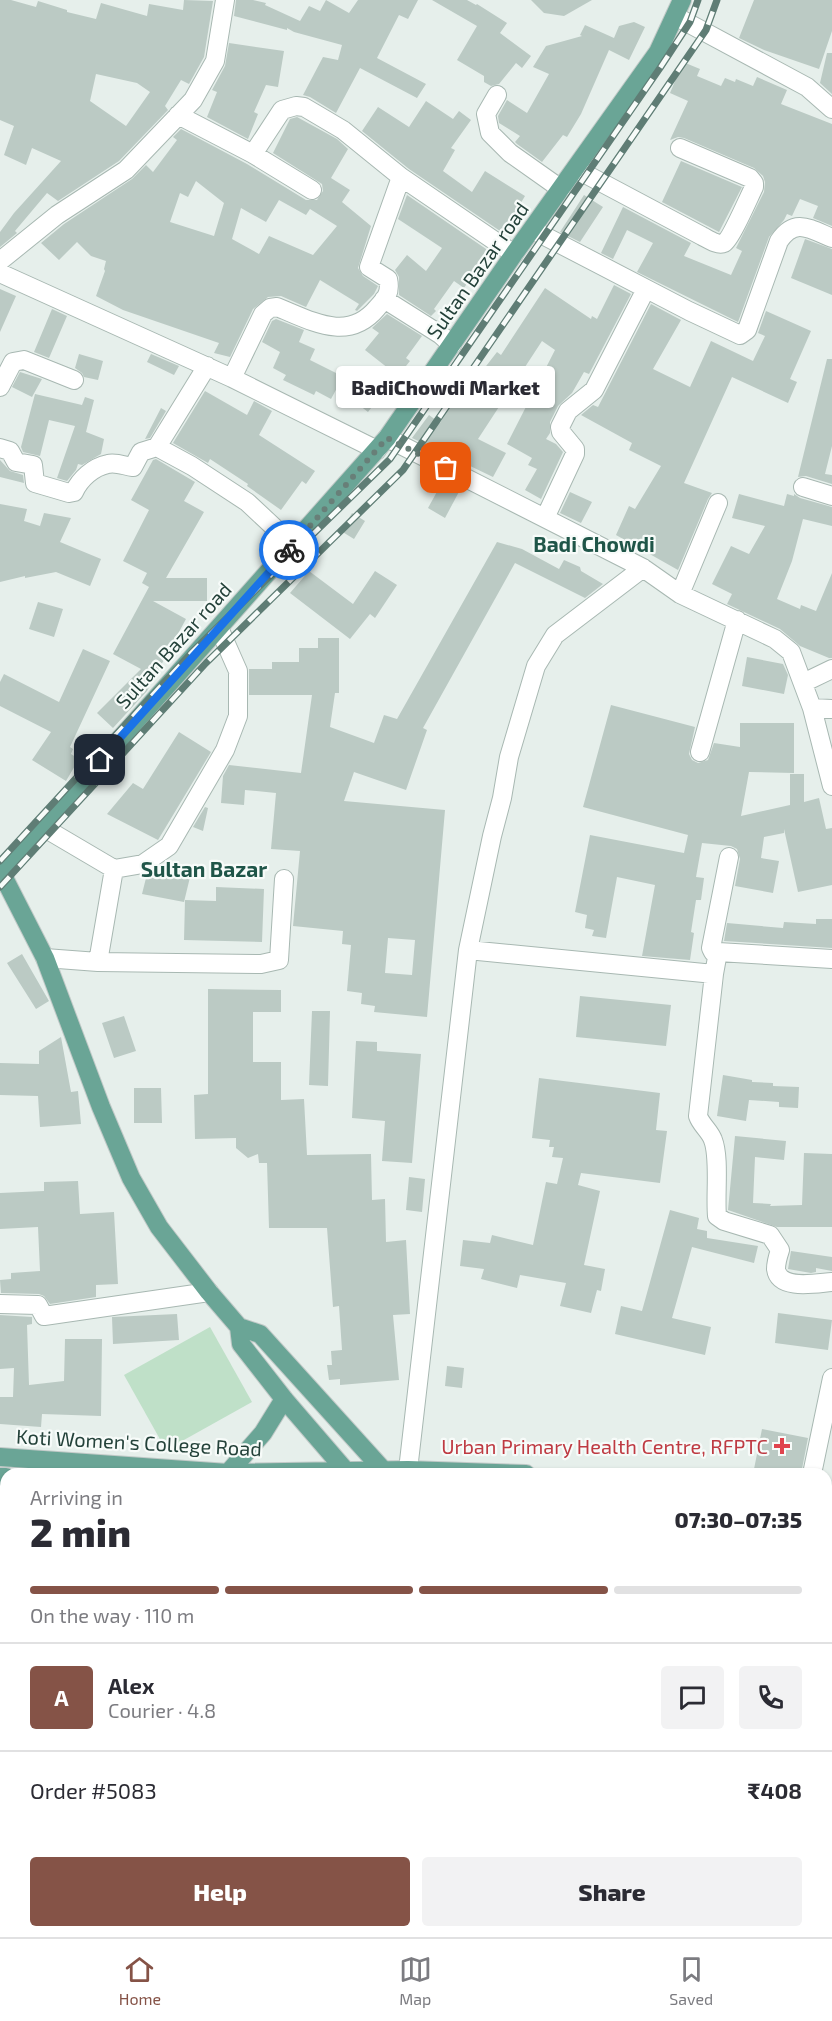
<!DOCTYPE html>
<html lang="en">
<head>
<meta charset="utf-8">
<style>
	:root { --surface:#fff; --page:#f2f2f3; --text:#2b2b33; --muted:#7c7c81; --line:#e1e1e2; --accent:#855347 }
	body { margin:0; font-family:"Exo 2",sans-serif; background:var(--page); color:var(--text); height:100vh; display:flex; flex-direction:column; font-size:22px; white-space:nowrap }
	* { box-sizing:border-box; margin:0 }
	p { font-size:20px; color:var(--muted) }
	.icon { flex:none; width:33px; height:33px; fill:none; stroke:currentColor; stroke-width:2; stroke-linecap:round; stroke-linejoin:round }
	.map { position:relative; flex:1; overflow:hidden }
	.panel { position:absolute; left:0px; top:1468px; width:832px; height:470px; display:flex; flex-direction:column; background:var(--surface); border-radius:18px 18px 0 0; box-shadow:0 2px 4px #0004 }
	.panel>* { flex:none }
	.pin { position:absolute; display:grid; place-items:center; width:51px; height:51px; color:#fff; margin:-26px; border-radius:12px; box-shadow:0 3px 9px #0006 }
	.courier { position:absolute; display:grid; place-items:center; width:60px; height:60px; margin:-30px; border:4px solid #1a73e8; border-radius:50%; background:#fff; color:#222; box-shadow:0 2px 8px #0007 }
	.bubble { position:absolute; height:42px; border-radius:6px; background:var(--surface); box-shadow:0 2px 4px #0004; font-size:20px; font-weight:800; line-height:42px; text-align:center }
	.summary em { font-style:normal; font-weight:800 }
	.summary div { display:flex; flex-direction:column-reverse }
	.summary { display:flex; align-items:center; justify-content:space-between; height:102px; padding:0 30px }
	h1 { font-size:39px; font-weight:800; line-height:45px }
	.bar { display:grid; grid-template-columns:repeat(4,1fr); gap:9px 6px; align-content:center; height:72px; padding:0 30px }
	.bar i { height:8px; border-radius:4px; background:var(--line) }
	.bar .current { background:var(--accent) }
	.bar p { grid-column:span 4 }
	.line { display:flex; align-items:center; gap:15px; padding:0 30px; border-top:2px solid var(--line) }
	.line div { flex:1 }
	.round { display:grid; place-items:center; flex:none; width:63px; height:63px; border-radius:6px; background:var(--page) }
	.cta { display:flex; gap:12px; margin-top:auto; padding:12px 30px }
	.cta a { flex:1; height:69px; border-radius:6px; background:var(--accent); color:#fff; font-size:24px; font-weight:800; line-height:69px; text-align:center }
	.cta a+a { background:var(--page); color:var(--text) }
	.tabs { display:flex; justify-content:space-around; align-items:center; height:84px; border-top:2px solid var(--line); background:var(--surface); font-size:16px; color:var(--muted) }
	.tabs a { display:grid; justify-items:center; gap:3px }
	.tabs .current { color:var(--accent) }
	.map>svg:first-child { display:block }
	.built { fill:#d4dfda }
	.green { fill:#bfe0c8 }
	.building { fill:#bbcac4; fill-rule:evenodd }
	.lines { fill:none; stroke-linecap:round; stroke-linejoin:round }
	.minor-casing { stroke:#a8b8b2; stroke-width:20 }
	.major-casing { stroke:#c2cac8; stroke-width:20 }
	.minor { stroke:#fff; stroke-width:18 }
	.major { stroke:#6aa596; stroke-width:18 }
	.rail-casing { stroke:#5f7d75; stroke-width:7 }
	.rail { stroke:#f7fbf9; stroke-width:4.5; stroke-dasharray:14; stroke-linecap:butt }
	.done { stroke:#687f78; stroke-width:6; stroke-dasharray:0 10.8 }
	.route { stroke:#1a73e8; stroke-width:8 }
	.health-dot { fill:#e0444e; stroke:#f7fbf9; stroke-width:2 }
	.labels { text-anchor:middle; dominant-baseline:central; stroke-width:4.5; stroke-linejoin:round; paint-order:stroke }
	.street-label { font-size:20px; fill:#24423a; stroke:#f7fbf9 }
	.health-label { font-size:20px; fill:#be3a42; stroke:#f7fbf9; text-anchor:end }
	.neighbourhood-label { font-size:21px; font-weight:bold; fill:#1f5548; stroke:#f7fbf9 }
</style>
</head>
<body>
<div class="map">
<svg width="832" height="1937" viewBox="0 0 832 1937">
	<rect width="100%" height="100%" fill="#e6efeb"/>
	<path class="built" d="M0,1485H6V1932H484L476,1937H0Z"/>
	<path class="green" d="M210,1327L252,1402L166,1450L124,1375Z"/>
	<path class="building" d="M0,0H11L36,7L38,1L67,10V12L96,19L101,3L147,16L149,4L183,10L184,0L213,1L204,57L189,84L181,80L165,106L168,110L119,161L58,201L47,193L15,231L17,233L0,247V232L14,213L61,161L32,148L26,165L4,155L14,126L0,120ZM96,74L137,83L150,92L126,126L90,101Z
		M236,0H253L266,3L265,5L300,21L309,6L320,11L326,0L349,13L358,0H418L408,19L399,15L377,58L426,84L417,98L360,68L336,113L310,97L303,95L323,57L338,60L342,45L294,32L287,28V30L234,16Z
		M432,0H467L476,5L477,4L507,23L500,33L531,56L522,68L516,63L499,84L491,86L484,82V76L457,60L477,26Z
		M531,0H592L564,16L544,13Z
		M754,0H832V31L819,69L764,50L739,38Z
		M634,22L645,27L629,60L609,50L581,114L567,137L563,135L542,162L517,144L515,142L520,136L499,123L498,116L507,100L527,113L549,74L533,67L546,46L582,36L580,35L585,25L614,38L619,26Z
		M229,43L284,51L278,87L266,85L254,112L258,114L248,139L207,117L217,92L212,90L225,66Z
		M827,53H832V94L820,83Z
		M683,62L700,69L697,76L721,86L725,78L735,82L736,79L753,86L757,77L787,90L781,104L832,124V226L813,218L818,206L800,199L792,216L787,214L784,220L769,237L738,322L637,272L653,243L627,230L613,259L601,253L623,207L691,243L684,256L731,275L742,251L736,248L764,192L765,182L763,176L754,168L684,138L678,137L670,140L688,101L670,93Z
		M426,101L453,119L459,111L471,120L451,148L455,150L443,171L472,192L485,171L525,196L503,233L409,169L362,131L378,107L409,127Z
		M297,117L337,139L348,149L331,178L350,190L342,202L371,226L358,268L363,276L378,286L374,294L357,311L355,310L359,304L320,280L306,307L281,296L268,297L253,309L230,357L214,353L219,343L123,310L96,296L105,271L104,269L106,261L91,256L77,242L59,260L41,243L64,224L132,179L146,165L153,172L177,140L173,137L181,129L247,164L306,200H317L323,191L322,184L273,153L290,119ZM196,181L224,203L214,236L170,222L180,193L188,197ZM279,200L306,215L310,209L337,226L313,255L269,236L259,254L232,239L241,208L266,222Z
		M681,161L742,187L719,232L662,202Z
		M407,195L489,251L464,288L454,281L434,309L436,311L431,316L399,295V277L395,270L407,255L426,271L442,248L398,219Z
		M584,195L603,207L580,242L560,232Z
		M805,239L832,249V295L791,278Z
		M614,285L631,294L589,374L584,372L572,393L558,406L550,422V433L546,439L556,444L563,452L541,499L525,490L537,469L528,465L532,458L507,444L555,350L542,341L478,439L506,453L493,477L412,438L429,415L440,423L458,393L455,391L468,373L476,379L497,352L501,355L545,288L591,319L592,316L597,319Z
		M0,289L16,296L0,332Z
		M651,304L681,320L653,369L690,387L711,341L753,361L765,336L758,333L766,311L811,331L790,379L797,382L788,403L732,377L684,483L712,493L708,499L678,570L616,535L629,506L635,509L661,466L629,450L632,443L581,415L593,405L598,407Z
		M52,309L67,316L49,358L34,352Z
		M387,314L422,336L406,358L410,361L398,376L365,350L379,333L372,328Z
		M276,319L304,330L299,342L315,349L310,360L348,379L352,373L381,395L368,412L337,388L331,399L316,391L314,395L283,380L286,375L273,368L280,352L262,342L272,321Z
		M79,354L103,361L98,380L84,377L82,373L75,368Z
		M151,354L179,366L174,375L147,362Z
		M827,359H832V446L825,474L832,475V484L806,476L798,477Z
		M20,372L42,379L32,397L12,387Z
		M205,391L247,415L254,401L272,411L259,435L315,471L306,484L302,481L281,510L247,486L248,484L210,459L208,463L173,443Z
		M35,394L82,405L85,397L94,400L86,432L104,439L101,454L82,465L78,464L76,470L67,481L57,478L75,426L49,420L40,456L23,452L21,447Z
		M161,408L166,411L150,438L145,439Z
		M156,459L195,482L184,501L204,512L166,578H207V601H153L186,619L147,691L113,728L97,713L141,669L113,654L149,587L142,583L147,573L123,561L149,510L131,500L153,460Z
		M0,460L10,471L23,475L24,483L0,477Z
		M444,479L461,488L445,518L428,508Z
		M570,492L592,502L581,523L560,513Z
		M739,494L784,506L787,494L794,496V494L800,498L832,507V526L803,519L792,561L777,599L800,609L801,605L816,611L832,573V658H829L800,646L780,629L727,604L732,594L712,584L731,546L749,554L765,526L732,518Z
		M0,504L27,509L24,521L40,526L44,513L71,518L60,542L101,559L90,586L56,572L25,578V576L0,582Z
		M352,513L365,521L354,539L341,531Z
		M497,542L522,549L559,569L564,560L580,567L581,571L603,584L585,598L515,563L423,728L427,730L406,790L354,772L344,801L445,810L427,1017L374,1012L375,1006L361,1004L362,993L347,991L351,945L342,944L343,931L293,926L300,851L271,849L276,793L245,790L244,805L221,803L223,776L229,765L301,773L312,695H249V669H272V662H299V648H318V638H339V693H335L330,727L374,743L384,715L397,719ZM388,938L415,940L412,975L385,973Z
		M309,571L353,604L375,571L397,585L375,618L370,614L350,639L290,593Z
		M38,602L63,609L54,637L29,629Z
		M83,649L110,661L70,747L73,749L71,754L79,759L66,781L32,760L51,732L0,706V682L4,674L59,702Z
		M747,657L783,664L788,675L784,694L742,686Z
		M611,705L695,727L689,754L692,760L698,763L708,760L714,743L740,747V723H794V773L749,772L741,816L790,805V774H804V802L819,798L826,829L832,828V885L798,892L784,829V833L764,837L761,858L779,861L773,893L735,886L740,859L737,849L731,846L702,843L696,877L704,878L701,900H696L691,932L694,933L690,960L642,956L655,885L617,877L606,938L592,936L594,930L585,928L587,915L575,912L590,835L684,853L688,835L583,807Z
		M179,732L211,752L158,840L107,814L133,783L143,789Z
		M205,807L208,808L203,831L193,827Z
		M161,866L191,873L184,902L142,894L147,874Z
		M216,887L264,889L262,942L184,940L185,900L216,901Z
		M816,919H832V948L724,941L727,923L783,928L784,922L816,924Z
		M22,954L49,1001L36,1009L7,963Z
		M208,989L281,990V1012H253V1062H281V1100L304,1099L307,1155L371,1154L372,1200L385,1199L386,1242L406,1240L410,1314L393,1315L399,1380L340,1385V1379L329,1380L327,1365H332L331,1351L342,1350L339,1306L333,1307L327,1228H269L267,1163H259L258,1154L248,1158L236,1148V1138L195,1139L194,1095L208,1094Z
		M580,996L671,1005L666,1046L576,1037Z
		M312,1011H330L328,1086L309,1085Z
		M124,1016L136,1051L114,1058L102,1023Z
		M61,1037L71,1092L78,1091L81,1124L40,1127L38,1096L0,1095V1063L39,1064V1051Z
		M356,1041L377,1042V1051L421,1054L412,1163L382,1161L385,1121L352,1118Z
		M723,1075L752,1080V1082L773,1083V1086L799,1087L798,1108L779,1107V1102L749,1100L746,1121L717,1116Z
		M539,1078L660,1093L656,1130L667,1131L660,1183L581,1173L578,1185L600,1191L584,1265L605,1269L601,1291L597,1290L591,1313L560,1306L566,1283L520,1275L517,1288L481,1279L484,1269L460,1266L463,1240L490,1243L492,1235L533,1245L546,1182L557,1184L563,1158L552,1157L554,1147H549L550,1140L532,1138Z
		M134,1088H161L162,1123H134Z
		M735,1136L786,1141L784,1160L755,1157L753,1203L771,1204L770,1206L802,1205L804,1153L832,1154V1227H777L728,1210Z
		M409,1177L425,1179L422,1212L406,1210Z
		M78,1181L80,1214L114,1212L118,1284L96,1285V1297L50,1304L44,1296L39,1294L1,1293L0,1280L11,1279V1273L40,1271L38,1227L0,1229V1193L44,1191V1182Z
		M670,1210L699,1218L697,1229L707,1231V1238L758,1246L754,1263L692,1247L672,1318L711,1327L705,1355L615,1334L621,1306L642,1311Z
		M791,1251L832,1257V1271L816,1268V1272L811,1273L788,1269Z
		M778,1313L832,1320L828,1350L775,1343Z
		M177,1314L179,1340L113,1344L112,1317Z
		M0,1315L32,1317V1324L27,1325L29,1385L64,1381L65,1339H102L101,1416L42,1414L41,1427L0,1424V1397H13L14,1368L0,1369Z
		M447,1366L464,1368L462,1388L445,1386Z
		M762,1429L808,1438L801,1474H753Z"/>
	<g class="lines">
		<defs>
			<path id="minor" d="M675,16L807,87L832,109
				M497,95L486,114L490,133L510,153L561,189
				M178,115L253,154L312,190
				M253,154L282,110L296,106L304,107L343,130L401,177
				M576,169L702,236C708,239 718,246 724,243C731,239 749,197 754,187V183L750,178L680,148
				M533,230L689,311L740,335L747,330L779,241C795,217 810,229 832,238
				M0,261L57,215L126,170L193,100L215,61L225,0
				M0,273L232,378L377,450
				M384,299L441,335L452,345
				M232,378L263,314L270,308L277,307C312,321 348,343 377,308C386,298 391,293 388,279L369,267L401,177L514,254
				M0,387L13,362L24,360L74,380
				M387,438L643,568L680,594L775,639L791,652L812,708L832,786
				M157,447L207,366
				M0,448L10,451L16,462L33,465L35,483L69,493L74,492C80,479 93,467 108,464C116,462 125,466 133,467L141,452L157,447L192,466L247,502L293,545
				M803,487L832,496
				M545,518L575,454V449L561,432L560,427L568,411L594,390L646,289
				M680,594L718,503
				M803,683L832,669
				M812,708L832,709
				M700,752L737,620
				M41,826L114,869L143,864L169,846L225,750L238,716V671L219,628
				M468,950L714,974L718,952L832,959
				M718,952H713L711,948L729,857
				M45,958L98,962L261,964L279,960L284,879
				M98,962L114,869
				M714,974L698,1116C701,1125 710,1131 713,1140C720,1158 715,1195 717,1216L724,1221L770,1235L780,1250C778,1256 776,1263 776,1269C779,1291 817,1283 832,1282
				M0,1304L38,1305L44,1316L209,1292
				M408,1470L468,950L492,836L502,798L509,757L536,666L555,635L643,568
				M812,1474L832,1378
				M826,1706L832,1707
				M826,1826L832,1827
				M630,1932L647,1937
				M484,1937L490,1932
				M679,1937L681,1932
				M772,1937L773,1932"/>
			<path id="major" d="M0,870L45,958L101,1107L131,1178L159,1227L209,1292L239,1327L260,1334L384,1471V1474
				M0,874L387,438L514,254L658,52L682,0
				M239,1327L241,1344L284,1399L346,1471L347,1474
				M0,1457L228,1473L408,1470L526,1474
				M228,1473L263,1433L284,1399
				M0,1477H6
				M826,1526L832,1527
				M826,1543L832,1544"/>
		</defs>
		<use href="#minor" class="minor-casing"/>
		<use href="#major" class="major-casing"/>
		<use href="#minor" class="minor"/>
		<use href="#major" class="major"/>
		<defs>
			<path id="rail" d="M0,861L193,651L390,459L660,68L690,22L698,0
				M0,887L206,663L403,470L706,30L717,0"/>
		</defs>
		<use href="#rail" class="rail-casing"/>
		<use href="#rail" class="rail"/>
	</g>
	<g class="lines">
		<path class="done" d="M289,550L387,438L446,468"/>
		<path class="route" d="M100,760L289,550"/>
	</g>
	<path class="health-dot" d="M779 1437h6v6h6v6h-6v6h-6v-6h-6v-6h6z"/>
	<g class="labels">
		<g class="street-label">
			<text transform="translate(477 270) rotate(-55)">Sultan Bazar road</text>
			<text transform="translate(173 645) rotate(-48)">Sultan Bazar road</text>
			<text transform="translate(139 1442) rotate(3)">Koti Women's College Road</text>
		</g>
		<g class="health-label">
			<text x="768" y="1446">Urban Primary Health Centre, RFPTC</text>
		</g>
		<g class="neighbourhood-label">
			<text x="594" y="543">Badi Chowdi</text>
			<text x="204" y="868">Sultan Bazar</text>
		</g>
	</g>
</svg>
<div class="pin" style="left:446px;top:468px;background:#ea580c"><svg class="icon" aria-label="bag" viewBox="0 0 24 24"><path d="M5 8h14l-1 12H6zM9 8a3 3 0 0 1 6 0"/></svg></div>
<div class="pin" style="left:100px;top:760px;background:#1f2937"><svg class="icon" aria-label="home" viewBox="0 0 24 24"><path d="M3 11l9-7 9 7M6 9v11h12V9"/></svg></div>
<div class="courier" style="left:289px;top:550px"><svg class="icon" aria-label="bike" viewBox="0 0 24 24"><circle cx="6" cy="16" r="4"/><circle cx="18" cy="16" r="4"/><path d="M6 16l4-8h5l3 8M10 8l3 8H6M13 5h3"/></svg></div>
<div class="bubble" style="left:336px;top:366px;width:219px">BadiChowdi Market</div>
<section class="panel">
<div class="summary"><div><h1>2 min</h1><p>Arriving in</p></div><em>07:30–07:35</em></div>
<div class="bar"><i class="current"></i><i class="current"></i><i class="current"></i><i></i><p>On the way · 110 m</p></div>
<div class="line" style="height:108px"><b class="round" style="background:var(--accent);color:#fff">A</b><div><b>Alex</b><p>Courier · 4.8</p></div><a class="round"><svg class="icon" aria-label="chat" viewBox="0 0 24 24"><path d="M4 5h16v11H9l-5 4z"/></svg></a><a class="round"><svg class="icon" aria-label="phone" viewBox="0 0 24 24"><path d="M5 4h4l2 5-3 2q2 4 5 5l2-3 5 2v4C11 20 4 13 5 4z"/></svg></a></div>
<div class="line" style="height:78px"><div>Order #5083</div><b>₹408</b></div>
<div class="cta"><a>Help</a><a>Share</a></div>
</section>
</div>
<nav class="tabs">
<a class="current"><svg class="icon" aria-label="home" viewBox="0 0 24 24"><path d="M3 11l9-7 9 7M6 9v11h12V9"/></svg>Home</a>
<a><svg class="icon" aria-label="map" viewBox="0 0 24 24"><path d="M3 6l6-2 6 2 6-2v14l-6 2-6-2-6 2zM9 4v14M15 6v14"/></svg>Map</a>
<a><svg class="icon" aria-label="saved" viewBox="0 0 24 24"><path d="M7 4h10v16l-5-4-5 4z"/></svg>Saved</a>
</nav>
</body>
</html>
